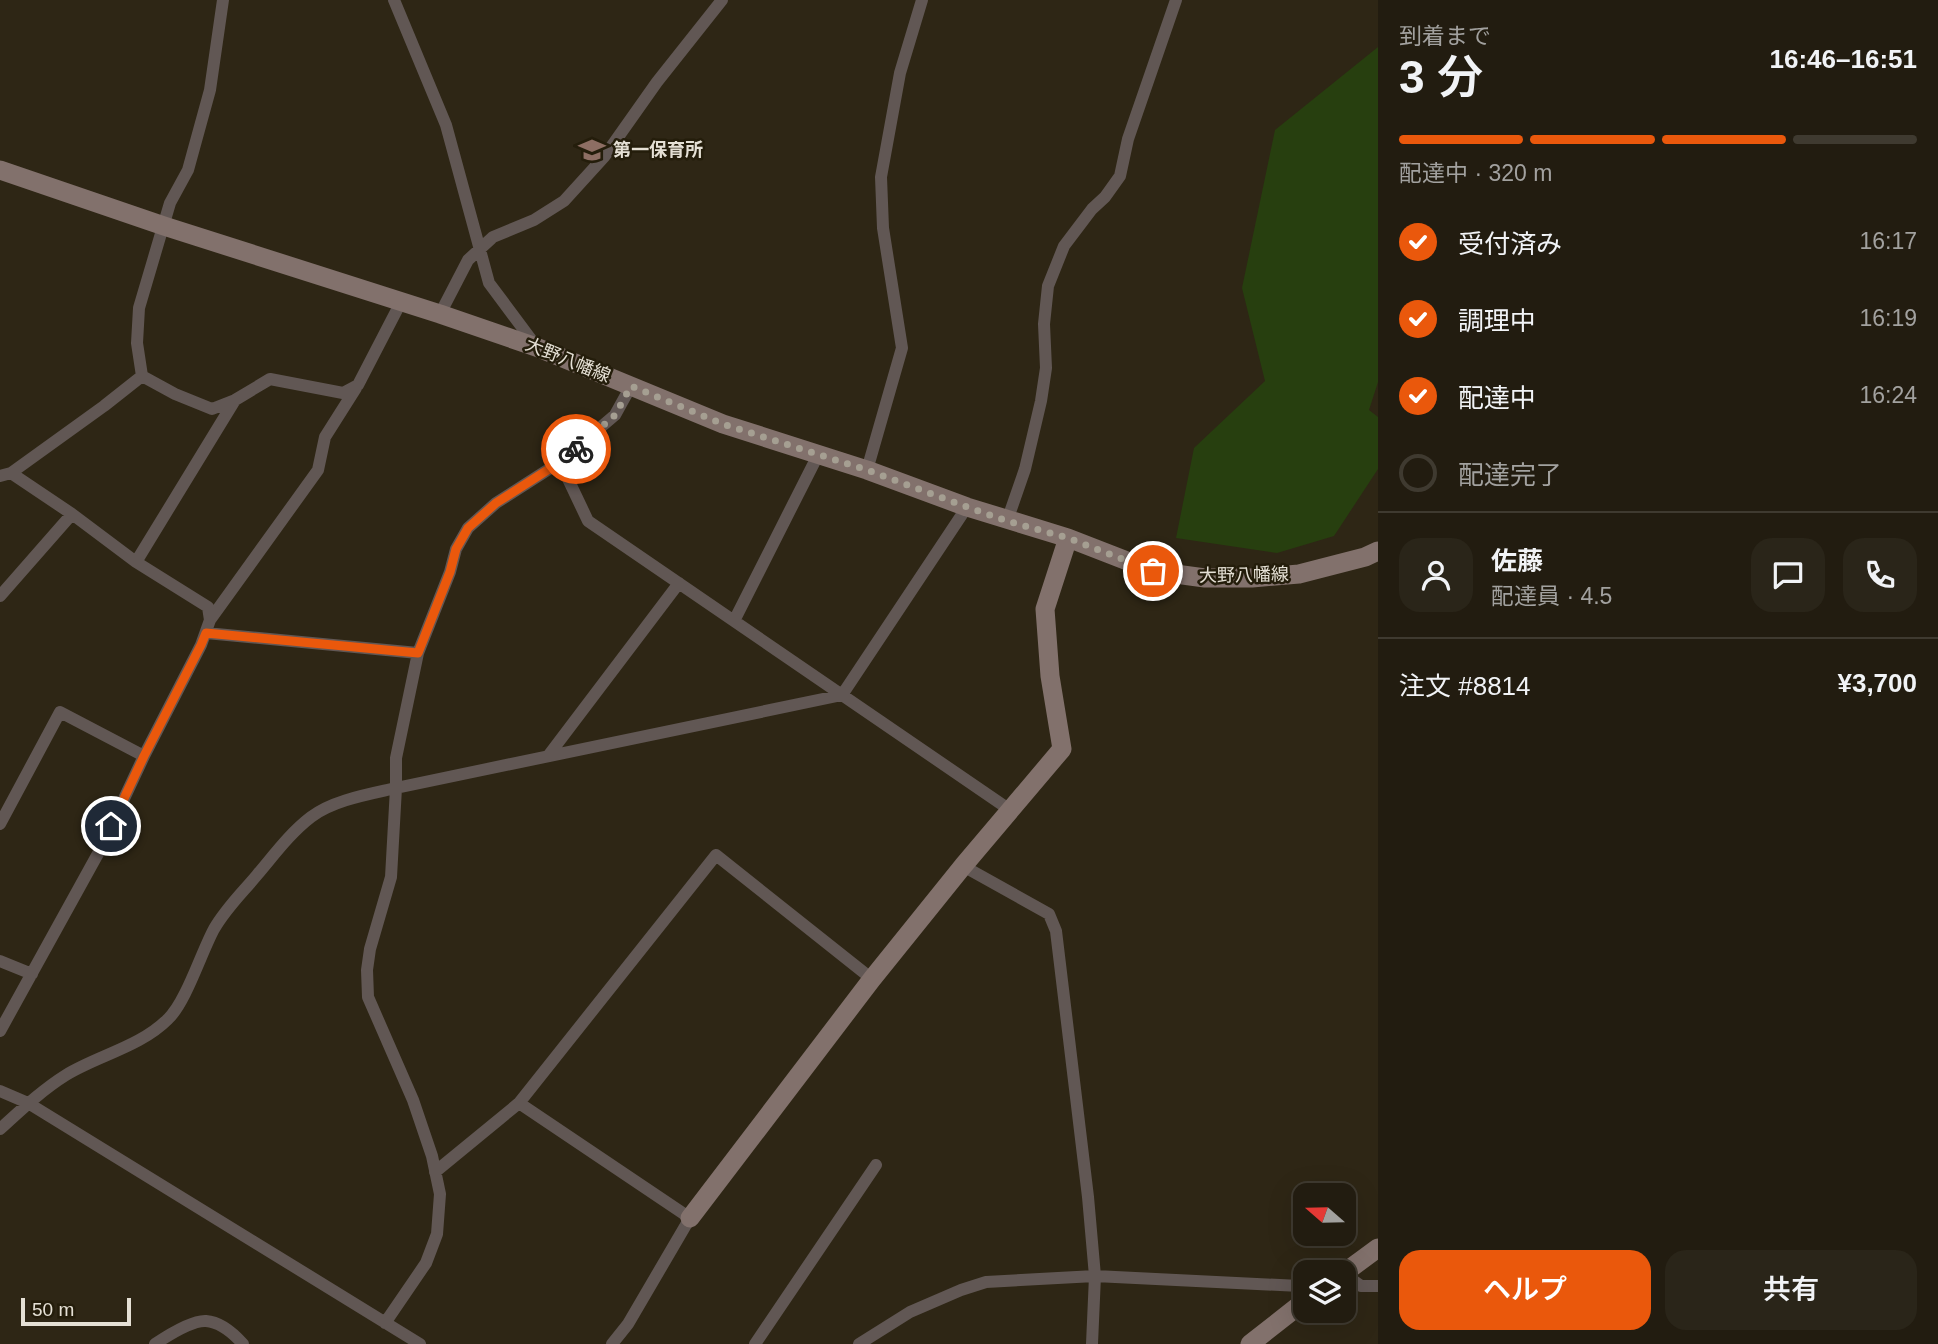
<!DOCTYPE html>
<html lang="ja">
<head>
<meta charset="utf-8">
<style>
	:root { --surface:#221c10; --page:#2a2519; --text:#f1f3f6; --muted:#a2a19f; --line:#3f3a30; --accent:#ea580c }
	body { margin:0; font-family:Arial,"Noto Sans JP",sans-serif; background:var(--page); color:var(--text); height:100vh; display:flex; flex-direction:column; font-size:26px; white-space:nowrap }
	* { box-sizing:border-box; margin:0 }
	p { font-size:23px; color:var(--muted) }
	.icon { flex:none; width:38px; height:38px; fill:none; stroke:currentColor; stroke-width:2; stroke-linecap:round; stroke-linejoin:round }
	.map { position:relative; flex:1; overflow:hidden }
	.sheet { display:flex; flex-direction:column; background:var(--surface); width:560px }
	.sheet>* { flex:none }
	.needle { width:46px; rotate:290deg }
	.tools { position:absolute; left:1293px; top:1183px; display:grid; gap:14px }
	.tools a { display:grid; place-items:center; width:63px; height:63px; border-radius:14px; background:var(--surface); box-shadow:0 7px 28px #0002,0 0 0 2px var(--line); font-size:35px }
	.scale { position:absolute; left:21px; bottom:18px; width:110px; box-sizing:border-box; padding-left:7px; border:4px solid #e5e0d5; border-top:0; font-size:19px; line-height:24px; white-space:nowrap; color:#e5e0d5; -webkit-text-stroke:5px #241d0b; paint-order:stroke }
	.pin { position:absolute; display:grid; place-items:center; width:60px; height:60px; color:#fff; margin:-30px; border:4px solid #fff; border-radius:50%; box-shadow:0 2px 7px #0007 }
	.courier { position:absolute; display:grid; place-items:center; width:70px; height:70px; margin:-35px; border:5px solid #ea580c; border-radius:50%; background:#fff; color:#222; box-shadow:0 2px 9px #0007 }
	.headline em { font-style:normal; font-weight:600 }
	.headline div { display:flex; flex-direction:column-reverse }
	.headline { display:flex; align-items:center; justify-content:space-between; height:119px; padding:0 21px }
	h1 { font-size:46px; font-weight:600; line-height:52px }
	.bar { display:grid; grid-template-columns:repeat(4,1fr); gap:10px 7px; align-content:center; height:84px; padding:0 21px }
	.bar i { height:9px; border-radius:5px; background:var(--line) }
	.bar .selected { background:var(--accent) }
	.bar p { grid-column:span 4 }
	.line { display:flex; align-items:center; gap:18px; padding:0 21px; border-top:2px solid var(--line) }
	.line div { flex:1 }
	.round { display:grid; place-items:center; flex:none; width:74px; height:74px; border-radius:21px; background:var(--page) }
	ol { padding:0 21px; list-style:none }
	li { display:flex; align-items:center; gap:21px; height:77px }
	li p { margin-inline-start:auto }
	li .icon { padding:7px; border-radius:50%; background:var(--accent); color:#fff; stroke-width:4 }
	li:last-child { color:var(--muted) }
	li i { width:38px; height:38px; border:4px solid var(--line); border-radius:50% }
	.button { display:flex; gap:14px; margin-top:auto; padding:14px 21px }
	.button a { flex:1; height:80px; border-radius:21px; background:var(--accent); color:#fff; font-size:28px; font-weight:600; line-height:80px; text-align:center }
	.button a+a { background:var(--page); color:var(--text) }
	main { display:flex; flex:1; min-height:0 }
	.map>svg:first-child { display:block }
	.green { fill:#273f0f }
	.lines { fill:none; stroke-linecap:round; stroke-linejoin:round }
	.street { stroke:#615754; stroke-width:12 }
	.secondary { stroke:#82716c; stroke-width:19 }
	.done { stroke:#a59f92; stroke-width:7; stroke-dasharray:0 12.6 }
	.route { stroke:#ea580c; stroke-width:9 }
	.labels { text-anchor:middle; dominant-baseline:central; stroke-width:5; stroke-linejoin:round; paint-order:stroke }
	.poi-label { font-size:18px; font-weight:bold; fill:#e5e0d5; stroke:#241d0b; text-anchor:start }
	.street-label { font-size:18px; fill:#e5e0d5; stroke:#241d0b }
</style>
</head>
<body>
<main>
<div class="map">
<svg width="1378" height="1344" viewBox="0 0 1378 1344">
	<rect width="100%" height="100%" fill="#2e2615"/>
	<path class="green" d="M1378,47V382L1369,410L1378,417V469L1334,536L1277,553L1176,538L1194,448L1265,381L1242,288L1275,130Z"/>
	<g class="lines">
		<path class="street" d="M394,0L446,125L489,283L536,346
			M440,314L468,260L493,237L534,220L564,201L604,157L657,82L722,0
			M142,376L137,343L139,308L170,203L188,170L210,90L223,0
			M142,376L175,394L212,409L235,400L270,379L343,393L358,385L401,302
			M560,462L588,521L1010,810
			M867,470L902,348L883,228L881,177L900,73L922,0
			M0,476L11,473L104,406L142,376
			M1007,521L1025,469L1041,401L1046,368L1044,324L1048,286L1064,246L1092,209L1105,197L1120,176L1128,139L1176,0
			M136,562L235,400
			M0,596L72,514
			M210,620L318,470L325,437L356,388
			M734,621L818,455
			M206,633L418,653
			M548,756L679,583
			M0,824L60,712L144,756
			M963,866L1049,914L1056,931L1088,1197L1095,1276L1092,1344
			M0,961L32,974
			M0,1031L100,850L144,756L201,645L210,620L208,607L136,562L72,514L11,473
			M0,1091L28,1103L420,1344
			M519,1103L690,1218L628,1324L612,1344
			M0,1129C21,1110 42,1090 66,1075C99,1055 140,1047 168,1019C186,1002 201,953 214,929C226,908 242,893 257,875C274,855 290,833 311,817C333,800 370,794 396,788L842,695L967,507
			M435,1172L519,1103L716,855L872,979
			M1344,1274L1361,1286H1378
			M385,1323L426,1263L437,1234L440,1194L432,1156L413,1100L368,997L367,970L370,949L391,877L396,788V758L418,653L450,572L456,549L468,528L496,503L560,462L615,415L631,386
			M155,1344C167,1336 192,1320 206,1321C221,1322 234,1334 243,1344
			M755,1344L876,1165
			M859,1344L910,1312L961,1290L986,1282L1095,1276L1300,1286L1306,1290"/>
		<path class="secondary" d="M0,170L164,226L440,314L536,347L723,424L867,470L967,507L1068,538L1153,571L1205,578H1252L1299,574L1365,557L1378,551
			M690,1218L872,979L963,866L1062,749L1050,676L1045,609L1068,538
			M1344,1273L1378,1248
			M1250,1344L1306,1300"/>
	</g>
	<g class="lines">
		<path class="done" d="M576,449L615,415L631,386L723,424L867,470L967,507L1007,521L1068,538L1153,571"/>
		<path class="route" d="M111,826L144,756L201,645L206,633L418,653L450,572L456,549L468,528L496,503L560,462L576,449"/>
	</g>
	<defs>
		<symbol id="school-bare" viewBox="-9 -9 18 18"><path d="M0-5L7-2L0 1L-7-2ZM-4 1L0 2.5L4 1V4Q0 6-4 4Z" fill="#8d6e63" stroke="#241d0b" stroke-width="2.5" paint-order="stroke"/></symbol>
	</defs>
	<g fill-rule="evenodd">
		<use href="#school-bare" x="573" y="131" width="38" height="38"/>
	</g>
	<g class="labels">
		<g class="poi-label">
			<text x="613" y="150">第一保育所</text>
		</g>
		<g class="street-label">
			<text transform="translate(568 360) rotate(22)">大野八幡線</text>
			<text transform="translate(1244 575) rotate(-1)">大野八幡線</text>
		</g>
	</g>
</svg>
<div class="tools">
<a><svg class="needle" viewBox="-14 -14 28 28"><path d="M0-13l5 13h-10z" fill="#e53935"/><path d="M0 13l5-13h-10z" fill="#a2a19f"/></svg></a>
<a><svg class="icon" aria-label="layers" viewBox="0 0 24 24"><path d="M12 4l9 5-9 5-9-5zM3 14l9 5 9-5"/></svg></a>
</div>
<div class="scale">50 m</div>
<div class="pin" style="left:1153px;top:571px;background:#ea580c"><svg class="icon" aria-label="bag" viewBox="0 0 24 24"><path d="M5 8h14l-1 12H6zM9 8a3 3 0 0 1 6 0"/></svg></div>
<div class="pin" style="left:111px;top:826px;background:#1f2937"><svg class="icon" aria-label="home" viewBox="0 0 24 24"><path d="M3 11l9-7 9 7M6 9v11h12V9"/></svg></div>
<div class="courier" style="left:576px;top:449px"><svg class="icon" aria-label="bike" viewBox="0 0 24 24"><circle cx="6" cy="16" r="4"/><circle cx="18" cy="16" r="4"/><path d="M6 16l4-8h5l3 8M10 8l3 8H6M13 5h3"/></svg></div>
</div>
<section class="sheet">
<div class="headline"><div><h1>3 分</h1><p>到着まで</p></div><em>16:46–16:51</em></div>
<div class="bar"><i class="selected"></i><i class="selected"></i><i class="selected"></i><i></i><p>配達中 · 320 m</p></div>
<ol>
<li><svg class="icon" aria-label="check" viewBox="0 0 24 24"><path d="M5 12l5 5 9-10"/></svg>受付済み<p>16:17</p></li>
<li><svg class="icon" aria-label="check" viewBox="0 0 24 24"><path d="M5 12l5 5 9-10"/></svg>調理中<p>16:19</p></li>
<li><svg class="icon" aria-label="check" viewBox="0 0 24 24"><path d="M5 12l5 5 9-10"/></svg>配達中<p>16:24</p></li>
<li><i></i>配達完了</li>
</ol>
<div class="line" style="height:126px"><a class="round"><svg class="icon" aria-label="person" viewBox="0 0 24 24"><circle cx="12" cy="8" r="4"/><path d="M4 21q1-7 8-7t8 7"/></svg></a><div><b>佐藤</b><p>配達員 · 4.5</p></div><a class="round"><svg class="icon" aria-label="chat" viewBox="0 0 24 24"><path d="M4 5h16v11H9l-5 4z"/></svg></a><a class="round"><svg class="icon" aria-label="phone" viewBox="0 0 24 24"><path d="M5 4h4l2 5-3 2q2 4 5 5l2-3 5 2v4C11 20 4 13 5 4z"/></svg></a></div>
<div class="line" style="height:91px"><div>注文 #8814</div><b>¥3,700</b></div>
<div class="button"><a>ヘルプ</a><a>共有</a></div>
</section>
</main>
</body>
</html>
